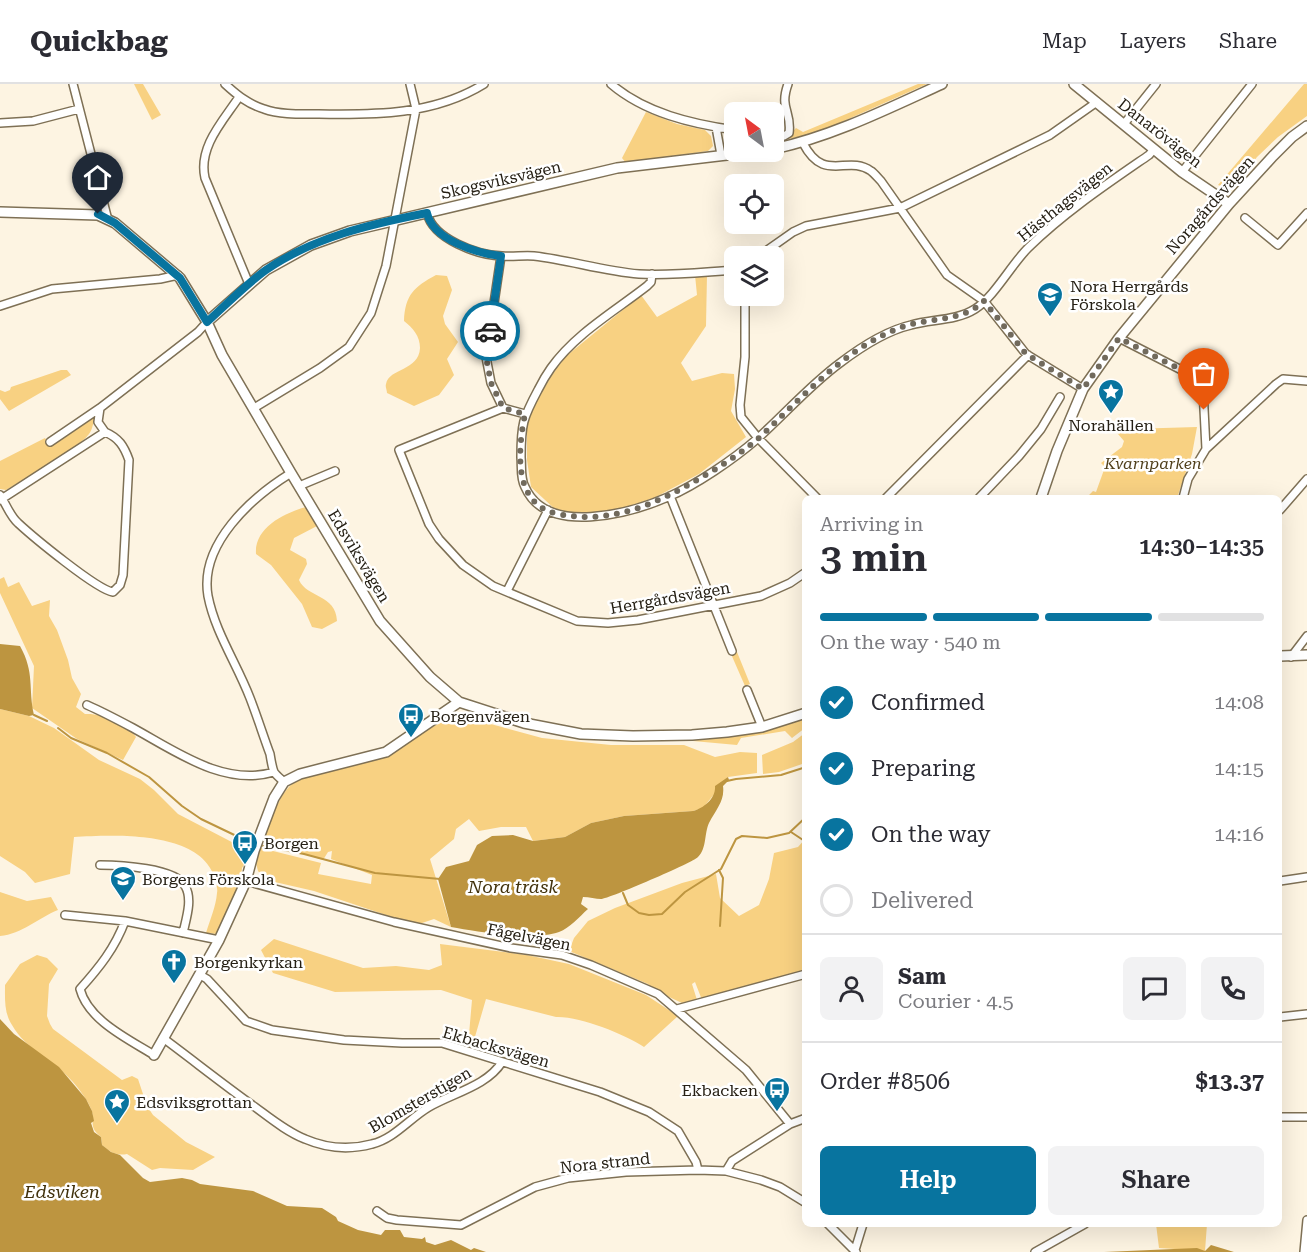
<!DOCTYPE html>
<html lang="en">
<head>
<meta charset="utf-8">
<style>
	:root { --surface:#fff; --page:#f2f2f3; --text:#2b2b33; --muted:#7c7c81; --line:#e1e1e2; --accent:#08749f }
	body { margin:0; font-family:"Roboto Serif",serif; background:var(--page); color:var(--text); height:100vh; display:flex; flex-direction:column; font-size:22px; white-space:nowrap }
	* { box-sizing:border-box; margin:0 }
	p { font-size:20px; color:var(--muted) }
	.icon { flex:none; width:33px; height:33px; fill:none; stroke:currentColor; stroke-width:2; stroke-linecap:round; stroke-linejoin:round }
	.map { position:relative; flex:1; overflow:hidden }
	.panel { position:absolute; left:802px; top:411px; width:480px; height:732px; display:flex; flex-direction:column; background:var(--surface); border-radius:9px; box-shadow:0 6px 24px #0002 }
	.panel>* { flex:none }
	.needle { width:39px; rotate:328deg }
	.buttons { position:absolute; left:724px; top:18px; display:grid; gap:12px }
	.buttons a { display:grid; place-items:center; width:60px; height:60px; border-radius:9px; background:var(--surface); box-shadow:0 6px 24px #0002; font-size:30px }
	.pin { position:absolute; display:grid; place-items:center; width:51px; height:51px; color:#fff; margin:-62px -26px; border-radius:50% 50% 50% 0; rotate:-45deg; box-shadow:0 0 6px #0007 }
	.pin .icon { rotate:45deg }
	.courier { position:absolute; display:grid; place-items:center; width:60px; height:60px; margin:-30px; border:4px solid #08749f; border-radius:50%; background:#fff; color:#222; box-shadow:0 2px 8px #0007 }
	.summary em { font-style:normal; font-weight:600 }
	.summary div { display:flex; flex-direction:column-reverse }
	.summary { display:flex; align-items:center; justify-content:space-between; height:102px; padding:0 18px }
	h1 { font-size:39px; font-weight:600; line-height:45px }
	.bar { display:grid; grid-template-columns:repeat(4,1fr); gap:9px 6px; align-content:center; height:72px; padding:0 18px }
	.bar i { height:8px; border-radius:4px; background:var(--line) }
	.bar .active { background:var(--accent) }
	.bar p { grid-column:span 4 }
	.line { display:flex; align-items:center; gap:15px; padding:0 18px; border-top:2px solid var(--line) }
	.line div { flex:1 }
	.round { display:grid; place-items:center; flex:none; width:63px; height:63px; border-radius:9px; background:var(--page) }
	ol { padding:0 18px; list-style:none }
	li { display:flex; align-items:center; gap:18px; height:66px }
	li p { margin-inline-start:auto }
	li .icon { padding:6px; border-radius:50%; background:var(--accent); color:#fff; stroke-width:4 }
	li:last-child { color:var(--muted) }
	li i { width:33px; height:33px; border:3px solid var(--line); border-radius:50% }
	.action { display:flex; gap:12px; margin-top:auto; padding:12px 18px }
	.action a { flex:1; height:69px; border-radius:9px; background:var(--accent); color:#fff; font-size:24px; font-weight:600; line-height:69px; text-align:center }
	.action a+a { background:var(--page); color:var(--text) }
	header { display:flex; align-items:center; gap:36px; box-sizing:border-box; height:84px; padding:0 30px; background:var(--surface); border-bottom:2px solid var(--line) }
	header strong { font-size:28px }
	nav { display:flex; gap:33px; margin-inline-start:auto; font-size:21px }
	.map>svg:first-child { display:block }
	.green { fill:#f8d182 }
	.water { fill:#bd9540 }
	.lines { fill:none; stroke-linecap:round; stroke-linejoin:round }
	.stream { stroke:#bd9540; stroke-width:2 }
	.minor-casing { stroke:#7e7055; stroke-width:10 }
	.tertiary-casing { stroke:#7e7055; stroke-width:12 }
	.minor { stroke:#fff; stroke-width:7 }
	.tertiary { stroke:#fff; stroke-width:9 }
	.done { stroke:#716a5d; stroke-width:6; stroke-dasharray:0 10.8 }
	.route { stroke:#08749f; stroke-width:8 }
	.labels { text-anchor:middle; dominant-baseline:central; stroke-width:5; stroke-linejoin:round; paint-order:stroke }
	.street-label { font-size:16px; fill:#262015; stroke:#fff }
	.poi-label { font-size:16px; fill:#262015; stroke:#fff; text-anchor:start }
	.park-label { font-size:16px; font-style:italic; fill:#503f1b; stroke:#fff }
	.water-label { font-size:18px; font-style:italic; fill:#42320d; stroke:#fff }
</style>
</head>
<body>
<header>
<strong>Quickbag</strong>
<nav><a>Map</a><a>Layers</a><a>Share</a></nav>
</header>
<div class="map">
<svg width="1307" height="1168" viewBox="0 0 1307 1168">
	<rect width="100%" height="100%" fill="#fdf4e2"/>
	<path class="green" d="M134,0H143L161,31L152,36Z
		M918,0H927L817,49L774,58V56L786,54L796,44L803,48Z
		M1304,0H1307V32L1278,53L1257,73L1237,100L1227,104L1218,101Z
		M646,28L677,40L705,46L711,52L713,62L708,67L626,79L622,74Z
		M707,190L706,242L681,279L692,297L722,289L734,290L735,305L731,327L746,353L699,390L654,414L617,426L583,432L558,428L531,403L527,376V335L550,294L565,273L641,211L657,233L697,211L695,191Z
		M436,191L447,192L452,206L443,232L445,240L458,258L447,275L454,291L439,311L414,322L387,309C387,306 385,303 386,300C389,284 419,287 420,264C420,252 413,244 404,237C405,211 414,203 436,191Z
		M61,286H67L71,291L9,327L0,315V306L5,308L10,306L11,303Z
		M95,332C93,338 93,345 89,350C77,366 25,395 6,406L0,405V377L45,354L49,360Z
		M1197,343L1192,370L1177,414H1086L1093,407L1096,408L1105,383L1101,379L1122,363L1124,357L1118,350L1129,345Z
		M306,423L317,442L294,454L290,466L306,475L307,480L299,496C307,514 336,510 337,537L322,545L312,543L302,520L271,481L256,470C254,444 284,429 306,423Z
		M4,493L8,503L19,498L32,522L50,516L49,532L57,546L68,576L72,594L81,610L76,623L85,630C102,629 126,639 136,653L123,676L77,655L32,624L34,582L0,509V495Z
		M737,568L750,600L745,602L731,570Z
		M0,625L29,632L54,644L99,676L140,695L154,706L178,730L249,767L247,776L242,784L241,796L226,834L217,850L206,849C210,836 216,822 217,809C218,805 216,800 215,795C201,746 115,751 74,753L70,790L35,799L25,788L0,772Z
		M458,631L542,654L611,661H684L715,673L740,668L757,669V689L728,693L703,724L693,727L624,732L591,739L565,753L533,757L526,743H501L479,747L469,735L456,745L454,755L430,775L451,843L434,835L416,841L314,807L266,796L258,787L256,779V773L261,764L321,779L318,790L371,800L372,791L331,775L332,767L328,768L323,776L263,757C271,739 277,713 292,700C308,686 355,682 376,675C406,664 428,641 458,631Z
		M805,633V644L792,654L785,647L741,654L737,661L682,656L727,652Z
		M805,649V679L779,688L763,690L762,671L793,658Z
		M805,755V886L702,916L695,898L692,900L697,916L682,919L654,906L648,900L569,867L574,854L588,837L615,824L682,799L716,790L720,814L739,832L759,821L769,795L774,769L798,763Z
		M0,808L27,817L51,813L58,826C38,834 22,850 0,852Z
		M274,855L363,884L396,882L429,886L442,881L440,860L527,871L569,880L646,911L678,932L644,963C624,950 580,932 556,933L486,915L472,963L468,962L472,916L441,906L335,908L273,889L261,866Z
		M37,871L47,874L58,885L49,900L47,932L50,940L53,945L122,996L132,992L138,995L147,1022L153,1031L186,1058L215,1073L193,1086L160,1084L152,1086L127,1070C116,1072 110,1068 102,1061L101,1053C87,1042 96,1037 91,1025C87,1015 79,1005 73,998C55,977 26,966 12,941C4,929 5,915 5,901L20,880Z
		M1156,1140H1207L1205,1167L1159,1164Z"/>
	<path class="water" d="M0,560L20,562C35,589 28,604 34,631L29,632L0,625Z
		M728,693L729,696L723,702C725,717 716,725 709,739C704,750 707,764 698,773C694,778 606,816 601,815C596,815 589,813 583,813L581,820L588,825C579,833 570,844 559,848C533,857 479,848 451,843L438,795L446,783L469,777L477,761L492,752L513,751L533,757L565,753L591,739L624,732L693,727C704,724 716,714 715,702Z
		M0,935L14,950L59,983L86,1015L92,1027L94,1037L91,1039L94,1048L101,1053L102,1061L111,1068L120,1071L143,1094L150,1098L182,1094L192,1096L200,1100L253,1107L287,1122L322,1124L336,1133L338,1137L358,1146L381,1151L385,1146H400L404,1153L422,1155L425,1153L426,1158L435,1161L451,1156L471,1166L474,1164L486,1168H0Z
		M1211,1161L1234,1168H1104L1197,1164L1205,1167Z"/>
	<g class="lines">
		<path class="stream" d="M34,631L47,637
			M58,644L71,654L107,669L149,693L182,722L201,735L249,758
			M727,697L736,695L781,691L806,683
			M791,748L806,758
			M263,762L304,770L375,789L440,795
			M719,786L723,794L720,842
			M623,809L628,821L639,829L649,831L662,830L685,808L721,785L736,755L742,752L767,754L789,749L806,733"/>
		<defs>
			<path id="minor" d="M73,0L108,136
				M225,0C237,11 248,20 264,25C280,31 301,30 319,30C375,31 434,31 484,0
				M611,0C645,29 692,40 735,46
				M239,13C223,37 198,63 205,94L249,200
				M0,39L33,37L79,25
				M1124,40L1156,0
				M716,43L721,71
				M774,52H784L789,49C792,27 779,25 788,0
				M803,59C824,100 847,70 871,87C874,89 878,94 881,97L947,191L984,217L1026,270L1083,305
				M1182,88L1252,0
				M427,129C433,155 477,171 502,172C513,173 524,171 534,172C569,176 603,187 639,190C670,192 703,188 735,186
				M1245,134L1278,161L1307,129
				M501,172L486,273L491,299L503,324
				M759,172L793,148L806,142L900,124L1050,51L1097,18
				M652,190L651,198L647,202C615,227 575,250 551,284C546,291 542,298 538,306C523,334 521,340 521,373C522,383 520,394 525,403C547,453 631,429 668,413C696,401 734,375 757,355C785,330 810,301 840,279C861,263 885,247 911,241C932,235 956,237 975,225C994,213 1011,181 1028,164C1065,128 1107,100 1149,71L1154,65
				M745,212V273L740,321L741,333L758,354L817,414
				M0,222L52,205L160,195L178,191
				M1119,254L1197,294L1203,305L1206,365L1188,395L1183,414
				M254,324L320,284L349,263L371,229L386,182L416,25L410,0
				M525,330L503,324L399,366L429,440L439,455L463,481L493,502L577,537L608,539L638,536L761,512L790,499L806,488
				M105,348L98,338L100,324L198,248L207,238
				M50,358L100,324
				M1206,365L1276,300L1283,295L1307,297
				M299,402L335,387
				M0,411C6,420 10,432 18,439C32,452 97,506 113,508L120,501L123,491L129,376C124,362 119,354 105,348
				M670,412L732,567
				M886,414L1028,271
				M979,414L1019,372L1041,345L1060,313
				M0,416L105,348
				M1280,426L1307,395
				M507,507L548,426
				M1291,573L1307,552
				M747,606L762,643
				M87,621C103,628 118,636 133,644C175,667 224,703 274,688
				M284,698C281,695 276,691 274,688C272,683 271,676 270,670C263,651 257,632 250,614C237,580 215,548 208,512C199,460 252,413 291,389
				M100,781C119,781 176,784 185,802C193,815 186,835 183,849
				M246,797L394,838L511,864L562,871L591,881L658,910L746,986L790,1040
				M1280,797L1307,793
				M65,831L125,837L219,856
				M125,837C115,864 99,884 80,905C88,936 128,955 154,971
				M200,891L207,895L246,937L272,946L344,956L402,959H442L600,1008L649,1028L678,1047L696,1078L698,1086
				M677,925L806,890
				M1280,933L1307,930
				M163,954C194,977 224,1001 255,1023C270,1034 287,1048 305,1055C326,1064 350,1066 372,1060C394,1055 410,1034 429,1023C453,1009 487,1002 502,978
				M1280,1033H1307
				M726,1087L732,1077L790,1040L806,1034
				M377,1127L387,1134L397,1136L461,1141L535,1103L568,1094L626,1088L698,1086L726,1087L761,1096L780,1103L806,1119
				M828,1140L856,1168
				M855,1166L863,1140
				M1035,1168L1085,1140
				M1304,1168L1307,1136"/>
			<path id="tertiary" d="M1074,0L1182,88L1229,120
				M774,65C833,52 887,25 942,0
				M0,128L98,131L115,139L180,194L207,238L222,271L291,389L380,537L430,593L459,618L524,639L581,650L633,652L692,651L727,648L762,643L806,629
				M207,238L266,186L311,161L350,147L617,84L752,68
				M1041,414L1057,367L1083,305L1119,254L1229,120L1273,72L1292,53L1307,42
				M1280,572L1307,571
				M154,971L219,856L246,797L254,767L274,714L284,698L300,690L386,668L459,618"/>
		</defs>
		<use href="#minor" class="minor-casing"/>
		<use href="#tertiary" class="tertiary-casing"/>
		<use href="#minor" class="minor"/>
		<use href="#tertiary" class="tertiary"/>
	</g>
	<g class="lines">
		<path class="done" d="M490,247L486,273L491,299L503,324L525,330C518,365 512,421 558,430C613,441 658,419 704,392C724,380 743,368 760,353C792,323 822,290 859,265C876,254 893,245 912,240C937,234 965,236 984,217L1026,270L1083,305L1119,254L1197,294L1203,304L1204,326"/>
		<path class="route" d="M98,130L115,139L180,194L207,238C226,221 245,201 266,186C314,153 371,140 427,129C433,156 476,169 501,172L490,247"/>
	</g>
	<defs>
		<symbol id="school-pin" viewBox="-11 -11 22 30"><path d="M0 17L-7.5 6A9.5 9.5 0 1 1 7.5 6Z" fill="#08749f" stroke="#fff"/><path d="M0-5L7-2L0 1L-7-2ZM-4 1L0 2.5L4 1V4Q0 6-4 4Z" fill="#fff"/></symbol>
		<symbol id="sight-pin" viewBox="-11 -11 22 30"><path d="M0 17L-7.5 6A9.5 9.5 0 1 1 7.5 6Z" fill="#08749f" stroke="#fff"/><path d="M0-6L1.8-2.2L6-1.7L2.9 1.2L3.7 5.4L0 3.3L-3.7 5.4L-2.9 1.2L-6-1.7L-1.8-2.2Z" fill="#fff"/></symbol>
		<symbol id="bus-pin" viewBox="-11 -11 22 30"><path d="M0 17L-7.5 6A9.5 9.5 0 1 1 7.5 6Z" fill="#08749f" stroke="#fff"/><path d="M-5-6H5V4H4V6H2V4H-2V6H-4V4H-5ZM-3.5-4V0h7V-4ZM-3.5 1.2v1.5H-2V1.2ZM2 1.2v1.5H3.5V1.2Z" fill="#fff"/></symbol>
		<symbol id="church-pin" viewBox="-11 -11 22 30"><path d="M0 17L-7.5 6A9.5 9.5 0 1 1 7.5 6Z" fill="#08749f" stroke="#fff"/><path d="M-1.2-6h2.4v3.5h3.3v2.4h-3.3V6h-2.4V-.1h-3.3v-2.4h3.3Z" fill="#fff"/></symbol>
	</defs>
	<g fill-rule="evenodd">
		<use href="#school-pin" x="1035" y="196" width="30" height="40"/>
		<use href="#sight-pin" x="1096" y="293" width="30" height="40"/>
		<use href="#bus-pin" x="396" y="617" width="30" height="40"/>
		<use href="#bus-pin" x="230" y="744" width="30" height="40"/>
		<use href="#school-pin" x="108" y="780" width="30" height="40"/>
		<use href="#church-pin" x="159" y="863" width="30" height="40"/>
		<use href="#bus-pin" x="762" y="991" width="30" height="40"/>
		<use href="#sight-pin" x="102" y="1003" width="30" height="40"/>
	</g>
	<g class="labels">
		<g class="street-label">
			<text transform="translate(1160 49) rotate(38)">Danarövägen</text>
			<text transform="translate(501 96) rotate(-13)">Skogsviksvägen</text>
			<text transform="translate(1065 118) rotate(-39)">Hästhagsvägen</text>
			<text transform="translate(1210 121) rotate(-49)">Noragårdsvägen</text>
			<text transform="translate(359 472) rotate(59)">Edsviksvägen</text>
			<text transform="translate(670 514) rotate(-10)">Herrgårdsvägen</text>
			<text transform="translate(529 853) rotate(11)">Fågelvägen</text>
			<text transform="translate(496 963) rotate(16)">Ekbacksvägen</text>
			<text transform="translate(420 1016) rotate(-30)">Blomsterstigen</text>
			<text transform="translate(605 1079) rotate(-6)">Nora strand</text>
		</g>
		<g class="poi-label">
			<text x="1070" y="202">Nora Herrgårds<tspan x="1070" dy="18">Förskola</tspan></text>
			<text x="1111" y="341" text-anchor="middle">Norahällen</text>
			<text x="430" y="632">Borgenvägen</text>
			<text x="264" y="759">Borgen</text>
			<text x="142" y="795">Borgens Förskola</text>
			<text x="194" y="878">Borgenkyrkan</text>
			<text x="758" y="1006" text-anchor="end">Ekbacken</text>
			<text x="136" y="1018">Edsviksgrottan</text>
		</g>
		<g class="park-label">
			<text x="1153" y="379">Kvarnparken</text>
		</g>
		<g class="water-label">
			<text x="513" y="802">Nora träsk</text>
			<text x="62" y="1107">Edsviken</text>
		</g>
	</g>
</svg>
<div class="buttons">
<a><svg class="needle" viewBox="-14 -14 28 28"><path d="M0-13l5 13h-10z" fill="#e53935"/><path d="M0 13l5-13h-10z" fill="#7c7c81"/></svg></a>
<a><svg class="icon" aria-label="locate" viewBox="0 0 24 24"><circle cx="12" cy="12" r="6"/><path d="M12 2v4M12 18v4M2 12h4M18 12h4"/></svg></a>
<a><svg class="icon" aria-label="layers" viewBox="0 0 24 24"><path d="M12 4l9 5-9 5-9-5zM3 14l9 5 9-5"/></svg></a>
</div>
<div class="pin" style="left:1204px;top:326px;background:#ea580c"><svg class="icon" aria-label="bag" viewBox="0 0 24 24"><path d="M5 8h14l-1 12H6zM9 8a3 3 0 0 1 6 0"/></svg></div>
<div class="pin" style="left:98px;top:130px;background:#1f2937"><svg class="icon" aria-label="home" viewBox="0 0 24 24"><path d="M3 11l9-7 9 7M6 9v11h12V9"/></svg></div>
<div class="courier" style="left:490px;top:247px"><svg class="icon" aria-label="car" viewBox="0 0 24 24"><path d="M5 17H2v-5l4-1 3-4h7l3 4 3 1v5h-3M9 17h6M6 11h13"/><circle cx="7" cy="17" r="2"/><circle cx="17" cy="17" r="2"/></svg></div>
<section class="panel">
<div class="summary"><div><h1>3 min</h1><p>Arriving in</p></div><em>14:30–14:35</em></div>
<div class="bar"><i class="active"></i><i class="active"></i><i class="active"></i><i></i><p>On the way · 540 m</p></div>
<ol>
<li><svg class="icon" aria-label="check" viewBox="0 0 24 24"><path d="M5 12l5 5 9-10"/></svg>Confirmed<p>14:08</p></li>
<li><svg class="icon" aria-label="check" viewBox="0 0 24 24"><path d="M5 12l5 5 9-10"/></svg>Preparing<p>14:15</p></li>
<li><svg class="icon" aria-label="check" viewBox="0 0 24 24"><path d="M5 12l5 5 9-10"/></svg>On the way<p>14:16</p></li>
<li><i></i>Delivered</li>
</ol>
<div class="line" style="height:108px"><a class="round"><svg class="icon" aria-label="person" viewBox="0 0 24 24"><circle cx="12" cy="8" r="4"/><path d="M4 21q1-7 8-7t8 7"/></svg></a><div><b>Sam</b><p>Courier · 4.5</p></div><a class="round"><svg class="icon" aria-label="chat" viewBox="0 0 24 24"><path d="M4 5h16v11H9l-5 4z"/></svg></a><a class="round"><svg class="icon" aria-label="phone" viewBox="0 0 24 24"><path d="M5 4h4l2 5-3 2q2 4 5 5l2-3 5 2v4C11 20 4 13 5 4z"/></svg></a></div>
<div class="line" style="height:78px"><div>Order #8506</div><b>$13.37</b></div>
<div class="action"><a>Help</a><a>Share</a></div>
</section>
</div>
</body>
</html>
